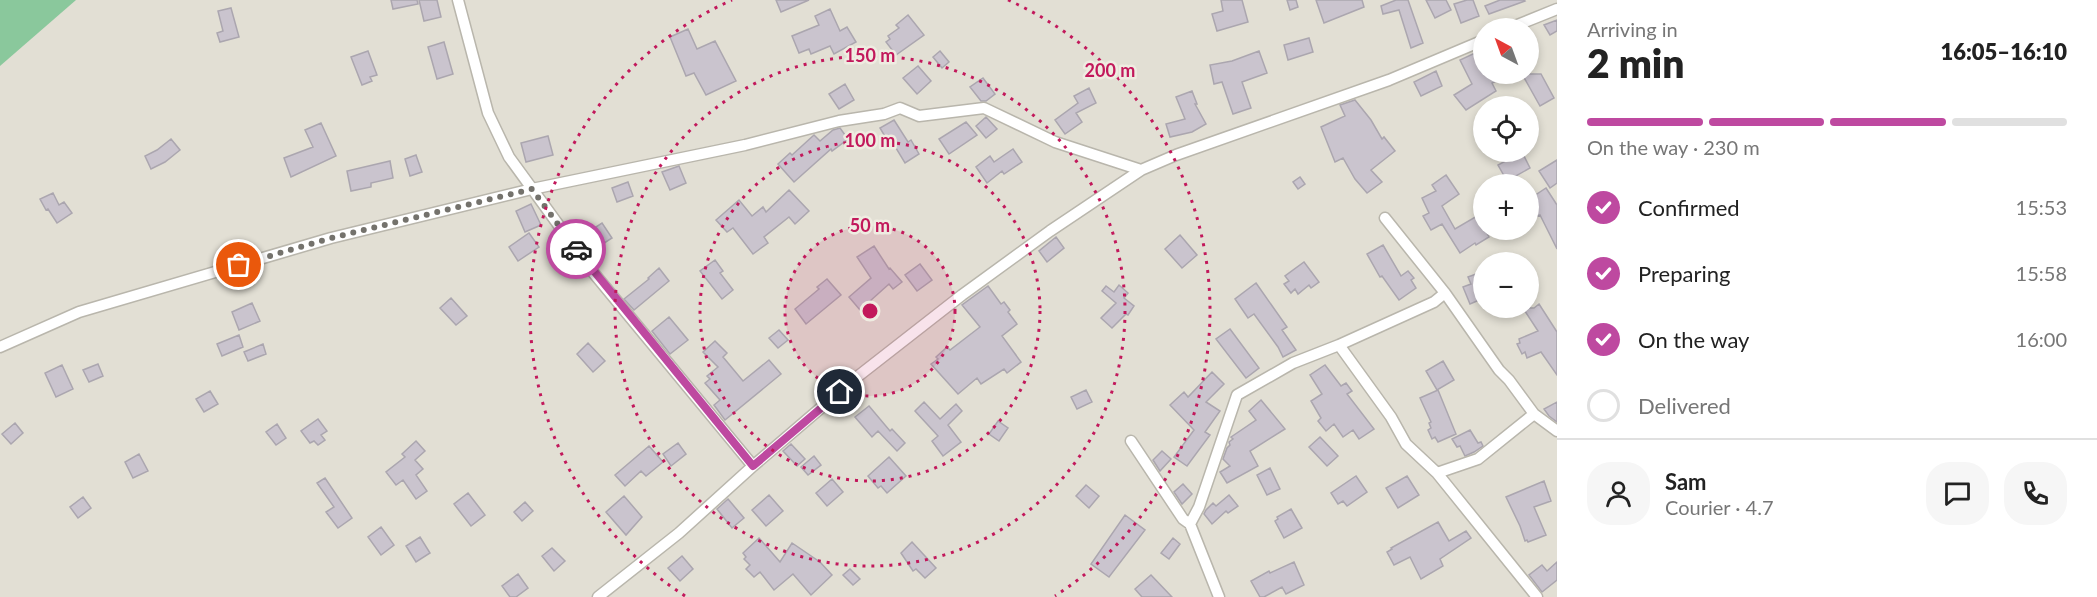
<!DOCTYPE html>
<html lang="en">
<head>
<meta charset="utf-8">
<style>
	:root { --surface:#fff; --page:#f6f6f6; --text:#222; --muted:#767676; --line:#e0e0e0; --accent:#be49a0 }
	body { margin:0; font-family:Lato,sans-serif; background:var(--page); color:var(--text); height:100vh; display:flex; flex-direction:column; font-size:22px; white-space:nowrap }
	* { box-sizing:border-box; margin:0 }
	p { font-size:20px; color:var(--muted) }
	.icon { flex:none; width:33px; height:33px; fill:none; stroke:currentColor; stroke-width:2; stroke-linecap:round; stroke-linejoin:round }
	.map { position:relative; flex:1; overflow:hidden }
	.panel { display:flex; flex-direction:column; background:var(--surface); width:540px }
	.panel>* { flex:none }
	.needle { width:39px; rotate:319deg }
	.fabs { position:absolute; left:1473px; top:18px; display:grid; gap:12px }
	.fabs a { display:grid; place-items:center; width:66px; height:66px; border-radius:50%; background:var(--surface); box-shadow:0 3px 9px #0003; font-size:30px }
	.pin { position:absolute; display:grid; place-items:center; width:51px; height:51px; color:#fff; margin:-26px; border:3px solid #fff; border-radius:50%; box-shadow:0 2px 6px #0007 }
	.courier { position:absolute; display:grid; place-items:center; width:60px; height:60px; margin:-30px; border:4px solid #be49a0; border-radius:50%; background:#fff; color:#222; box-shadow:0 2px 8px #0007 }
	.overview em { font-style:normal; font-weight:800 }
	.overview div { display:flex; flex-direction:column-reverse }
	.overview { display:flex; align-items:center; justify-content:space-between; height:102px; padding:0 30px }
	h1 { font-size:39px; font-weight:800; line-height:45px }
	.bar { display:grid; grid-template-columns:repeat(4,1fr); gap:9px 6px; align-content:center; height:72px; padding:0 30px }
	.bar i { height:8px; border-radius:4px; background:var(--line) }
	.bar .selected { background:var(--accent) }
	.bar p { grid-column:span 4 }
	.line { display:flex; align-items:center; gap:15px; padding:0 30px; border-top:2px solid var(--line) }
	.line div { flex:1 }
	.round { display:grid; place-items:center; flex:none; width:63px; height:63px; border-radius:24px; background:var(--page) }
	ol { padding:0 30px; list-style:none }
	li { display:flex; align-items:center; gap:18px; height:66px }
	li p { margin-inline-start:auto }
	li .icon { padding:6px; border-radius:50%; background:var(--accent); color:#fff; stroke-width:4 }
	li:last-child { color:var(--muted) }
	li i { width:33px; height:33px; border:3px solid var(--line); border-radius:50% }
	main { display:flex; flex:1; min-height:0 }
	.map>svg:first-child { display:block }
	.green { fill:#8ac89c }
	.building { fill:#cac4ce; stroke:#aba6af; stroke-width:1.5 }
	.lines { fill:none; stroke-linecap:round; stroke-linejoin:round }
	.street-casing { stroke:#b9b6ac; stroke-width:13 }
	.street { stroke:#fff; stroke-width:10 }
	.done { stroke:#74726c; stroke-width:6; stroke-dasharray:0 10.8 }
	.route { stroke:#be49a0; stroke-width:8 }
	.ring { fill:none; stroke:#c2185b; stroke-width:3; stroke-dasharray:3 6 }
	.centre { fill:#c2185b; stroke:#efece1; stroke-width:3 }
	.ring-label { font-size:18px; text-anchor:middle; font-weight:bold; fill:#c2185b; stroke:#efece1; stroke-width:5; stroke-linejoin:round; paint-order:stroke }
</style>
</head>
<body>
<main>
<div class="map">
<svg width="1557" height="597" viewBox="0 0 1557 597">
	<rect width="100%" height="100%" fill="#e2dfd4"/>
	<path class="green" d="M0,0H76L0,66Z"/>
	<path class="building" d="M391,0H417L418,4L393,9Z
		M419,0H437L441,17L424,21Z
		M776,0H809L781,12Z
		M1221,0H1242L1248,22L1217,31L1212,14L1223,11Z
		M1287,0H1296L1298,7L1290,10Z
		M1316,0H1362L1364,7L1324,23Z
		M1396,0H1408L1423,43L1411,48L1399,10L1383,14L1381,6Z
		M1426,0H1446L1451,10L1435,18Z
		M1467,0H1473L1479,16L1461,23L1454,4Z
		M1500,0H1524L1525,1L1489,14L1485,6Z
		M231,8L239,37L220,42L217,33L223,31L218,11Z
		M830,9L840,31L847,27L856,42L834,54L830,46L811,54L809,49L799,53L792,36L819,25L815,16Z
		M908,15L924,35L896,55L886,42L890,39L888,36L899,28L896,25Z
		M1557,20V31L1550,35L1544,25Z
		M688,29L697,49L715,41L736,81L706,95L694,73L686,76L670,37Z
		M1309,38L1313,52L1288,60L1284,45Z
		M444,42L453,74L437,79L428,47Z
		M368,51L377,75L370,77L372,81L362,85L351,57Z
		M940,51L949,62L942,68L933,57Z
		M1259,51L1267,73L1242,82L1251,108L1233,114L1222,82L1214,84L1210,65L1232,61Z
		M1475,53L1484,74H1511L1492,83L1496,91L1466,110L1454,95L1472,84L1460,60Z
		M918,66L931,81L917,94L903,78Z
		M1436,71L1442,86L1421,96L1414,82Z
		M1522,74H1541L1554,98L1540,106Z
		M983,78L995,94L986,101H981L970,87Z
		M845,84L854,100L839,109L829,94Z
		M1089,88L1096,103L1076,113L1082,122L1065,134L1055,120L1078,103L1074,96Z
		M1192,91L1197,104H1195L1206,124L1192,132L1170,137L1166,124L1185,119L1176,97Z
		M1355,100L1371,120L1382,139L1384,137L1395,151L1371,170L1382,182L1367,193L1355,179L1343,158L1335,162L1321,127L1345,116L1340,105Z
		M986,117L997,129L986,138L976,126Z
		M894,120L908,142L911,140L919,154L905,163L893,143L890,145L880,128Z
		M966,122L977,135L949,154L939,139Z
		M321,123L336,156L291,177L284,158L313,147L305,130Z
		M840,128L848,139L832,151L831,149L794,182L778,164L790,153L792,155L814,135L820,141L833,130Z
		M548,136L553,155L526,162L521,143Z
		M171,139L180,150L165,162L151,169L145,156L157,150Z
		M1013,149L1022,162L1004,174L1002,171L987,183L976,167L990,156L994,162Z
		M1522,152L1530,168L1507,181L1498,165Z
		M416,155L422,172L410,176L405,159Z
		M1557,160V183L1550,188L1539,171Z
		M390,161L393,178L371,183V187L351,191L347,171Z
		M679,166L686,183L670,190L662,172Z
		M1446,175L1459,194L1442,206L1455,229L1477,216L1489,237L1476,245L1475,243L1460,253L1442,224L1431,230L1423,216L1429,213L1422,198L1436,191L1432,185Z
		M1300,177L1305,184L1298,189L1293,182Z
		M628,182L633,196L617,202L612,188Z
		M1546,188L1557,205V249L1540,215L1538,216L1528,200Z
		M789,190L809,211L795,224L789,217L764,237L768,243L753,254L733,228L727,232L716,220L739,200L752,216L763,207L766,212Z
		M53,193L59,205L64,202L72,213L57,223L48,209L46,210L40,199Z
		M531,204L541,225L525,232L516,211Z
		M602,223L612,238L589,253L579,238Z
		M529,233L539,247L518,261L509,247Z
		M1180,235L1197,255L1182,268L1165,249Z
		M1056,237L1064,248L1047,262L1039,251Z
		M1383,245L1401,276L1408,271L1414,278L1411,280L1416,288L1399,300L1382,276L1380,277L1367,254Z
		M874,246L889,269L890,268L902,282L893,289L889,284L860,310L849,297L871,278L857,257Z
		M715,260L723,271L720,273L733,290L722,299L700,271Z
		M1304,262L1319,282L1311,288L1309,285L1298,294L1295,289L1291,293L1284,284L1289,281L1285,276Z
		M920,264L932,280L917,291L905,275Z
		M659,268L669,281L634,310L624,299L649,279L648,278Z
		M1484,271V298L1470,304L1463,287L1471,284L1468,277Z
		M827,279L841,295L806,324L795,309L819,289L817,287Z
		M1256,283L1287,327L1282,330L1296,350L1283,357L1278,347L1254,314L1248,318L1235,299Z
		M1119,285L1128,293L1124,298L1134,306L1128,315L1126,314L1112,328L1101,318L1116,303L1102,291L1106,286L1114,292Z
		M988,286L1001,304L1004,302L1010,310L1008,312L1017,324L1002,336L1021,362L1007,373L1004,369L981,384L977,378L958,394L931,364L938,359L936,357L947,347L950,350L980,327L962,305Z
		M451,298L467,316L456,325L440,308Z
		M252,303L260,321L239,330L232,312Z
		M1539,304L1557,332V375L1541,352L1527,358L1525,352L1522,354L1517,344L1520,343L1519,339L1538,331L1523,308H1534Z
		M669,317L688,340L670,354L652,331Z
		M1230,329L1259,368L1246,378L1216,339Z
		M779,330L788,340L778,348L769,338Z
		M239,335L243,347L222,356L217,344Z
		M715,341L727,353L723,357L743,381L769,360L781,374L725,420L714,405L720,400L705,383L710,379L707,376L718,367L703,352Z
		M588,343L605,361L593,372L577,354Z
		M263,344L266,354L248,361L244,352Z
		M1443,361L1454,380L1437,390L1426,371Z
		M98,364L103,376L89,382L83,370Z
		M62,365L73,389L56,397L45,373Z
		M1325,365L1341,386L1346,383L1352,391L1347,394L1374,429L1359,439L1353,430L1343,437L1334,424L1326,431L1318,421L1321,418L1311,401L1322,394L1310,375Z
		M1212,372L1224,384L1206,402L1220,411L1205,432L1210,435L1187,466L1174,457L1194,430L1170,405L1184,392L1188,397Z
		M1086,390L1092,402L1077,409L1071,397Z
		M1438,390L1456,434L1438,442L1435,437L1432,439L1428,430L1431,428L1429,423L1431,422L1420,398Z
		M210,391L218,404L204,412L196,399Z
		M1261,400L1285,429L1250,451L1258,466L1227,483L1220,472L1230,466L1223,459L1227,448L1230,445L1229,442L1233,439L1231,437L1256,420L1249,411Z
		M924,402L940,419L956,404L962,411L948,425L961,442L943,456L932,441L938,436L915,411Z
		M1557,402V422L1549,416L1544,409Z
		M869,406L890,431L892,429L905,443L897,451L878,431L872,437L855,417Z
		M318,419L327,431L321,435L325,440L318,445L314,441L310,443L301,431Z
		M998,421L1008,428L999,441L989,434Z
		M15,423L23,433L11,444L2,434Z
		M277,424L286,438L276,445L266,432Z
		M1470,430L1478,443L1481,442L1483,446L1474,452L1465,456L1460,446L1457,447L1452,439Z
		M1320,437L1338,456L1327,466L1309,447Z
		M416,441L425,451L415,460L423,469L416,475L427,491L416,499L403,480L396,485L386,472L405,457L402,454Z
		M678,443L686,454L671,466L663,454Z
		M791,444L805,459L797,466L783,451Z
		M649,446L663,462L646,476L641,471L625,486L615,475Z
		M1162,451L1171,459L1160,471L1153,460Z
		M139,454L148,471L133,478L125,462Z
		M814,456L821,465L808,475L801,467Z
		M889,457L906,476L887,493L881,486L878,488L868,476Z
		M1270,468L1280,489L1267,495L1257,475Z
		M1356,476L1367,492L1347,506L1343,501L1338,504L1331,493Z
		M1407,476L1419,495L1398,508L1386,488Z
		M325,478L352,518L338,528L326,512L334,507L317,483Z
		M832,479L843,492L827,506L816,493Z
		M1544,481L1551,501L1534,507L1546,535L1528,542L1527,540L1525,541L1520,526L1506,497Z
		M1183,484L1192,494L1182,504L1174,492Z
		M1086,485L1099,496L1089,508L1076,496Z
		M468,493L485,515L471,526L454,504Z
		M769,495L783,511L766,526L752,510Z
		M1229,495L1238,506L1228,513L1226,511L1212,524L1204,514L1206,510L1213,503L1216,506Z
		M624,496L642,517L626,535L606,512Z
		M83,497L91,508L78,518L70,507Z
		M728,499L744,518L732,528L717,509Z
		M525,502L533,511L522,521L514,512Z
		M1291,509L1302,528L1284,538L1275,521L1278,519L1277,517Z
		M1125,515L1145,530L1109,577L1091,564Z
		M1438,522L1449,541L1466,531L1471,538L1440,559L1443,566L1421,579L1410,557L1394,565L1387,552L1392,549L1391,548Z
		M381,527L394,545L381,555L368,537Z
		M420,537L430,553L416,562L406,546Z
		M759,538L780,562L792,543L820,562L832,575L811,595L793,574L774,590L760,572L754,577L746,569L750,565L744,559L746,557L743,553Z
		M1173,538L1180,544L1169,559L1161,553Z
		M912,542L936,568L925,578L916,569L913,571L901,553Z
		M552,548L565,561L554,571L542,556Z
		M682,556L693,569L680,581L668,568Z
		M1294,562L1304,585L1286,594L1282,587L1264,597H1260L1251,581L1269,571L1270,573Z
		M1557,562V580L1542,592L1529,575L1542,565L1547,571Z
		M850,569L860,579L853,585L843,575Z
		M518,574L528,588L516,597H510L502,586Z
		M1151,575L1172,597H1142L1135,589Z"/>
	<g class="lines">
		<defs>
			<path id="street" d="M458,0L488,113L509,157L592,271L753,466
				M1510,28L1557,9
				M1385,218L1445,293L1499,370L1509,380L1534,414L1557,431
				M1339,345L1391,417L1406,444L1437,473L1537,597
				M0,347L79,312L331,238L532,189L745,145L839,121L884,114L900,108L919,116L984,108L1055,142L1141,170
				M1131,441L1183,519L1190,524L1219,597
				M1437,473L1478,459L1534,414
				M1190,524L1199,507L1237,395L1293,363L1339,345L1434,302L1445,293
				M598,597L679,533L753,466L857,377L962,295L1050,231L1141,170L1176,155L1389,80L1484,40"/>
		</defs>
		<use href="#street" class="street-casing"/>
		<use href="#street" class="street"/>
	</g>
	<g class="lines">
		<path class="done" d="M239,265L331,238L532,189L576,249"/>
		<path class="route" d="M576,249L753,466L840,392"/>
	</g>
	<circle cx="870" cy="311" r="85" fill="#c2185b" fill-opacity=".12"/>
	<g class="ring">
		<circle cx="870" cy="311" r="85"/>
		<circle cx="870" cy="311" r="170"/>
		<circle cx="870" cy="311" r="255"/>
		<path d="M685 596A340 340 0 0 1 732 0M1008 0A340 340 0 0 1 1055 596"/>
	</g>
	<circle cx="870" cy="311" r="9" class="centre"/>
	<g class="ring-label">
		<text x="870" y="62">150 m</text>
		<text x="1110" y="77">200 m</text>
		<text x="870" y="147">100 m</text>
		<text x="870" y="232">50 m</text>
	</g>
</svg>
<div class="fabs">
<a><svg class="needle" viewBox="-14 -14 28 28"><path d="M0-13l5 13h-10z" fill="#e53935"/><path d="M0 13l5-13h-10z" fill="#767676"/></svg></a>
<a><svg class="icon" aria-label="locate" viewBox="0 0 24 24"><circle cx="12" cy="12" r="6"/><path d="M12 2v4M12 18v4M2 12h4M18 12h4"/></svg></a>
<a>+</a>
<a>−</a>
</div>
<div class="pin" style="left:239px;top:265px;background:#ea580c"><svg class="icon" aria-label="bag" viewBox="0 0 24 24"><path d="M5 8h14l-1 12H6zM9 8a3 3 0 0 1 6 0"/></svg></div>
<div class="pin" style="left:840px;top:392px;background:#1f2937"><svg class="icon" aria-label="home" viewBox="0 0 24 24"><path d="M3 11l9-7 9 7M6 9v11h12V9"/></svg></div>
<div class="courier" style="left:576px;top:249px"><svg class="icon" aria-label="car" viewBox="0 0 24 24"><path d="M5 17H2v-5l4-1 3-4h7l3 4 3 1v5h-3M9 17h6M6 11h13"/><circle cx="7" cy="17" r="2"/><circle cx="17" cy="17" r="2"/></svg></div>
</div>
<section class="panel">
<div class="overview"><div><h1>2 min</h1><p>Arriving in</p></div><em>16:05–16:10</em></div>
<div class="bar"><i class="selected"></i><i class="selected"></i><i class="selected"></i><i></i><p>On the way · 230 m</p></div>
<ol>
<li><svg class="icon" aria-label="check" viewBox="0 0 24 24"><path d="M5 12l5 5 9-10"/></svg>Confirmed<p>15:53</p></li>
<li><svg class="icon" aria-label="check" viewBox="0 0 24 24"><path d="M5 12l5 5 9-10"/></svg>Preparing<p>15:58</p></li>
<li><svg class="icon" aria-label="check" viewBox="0 0 24 24"><path d="M5 12l5 5 9-10"/></svg>On the way<p>16:00</p></li>
<li><i></i>Delivered</li>
</ol>
<div class="line" style="height:108px"><a class="round"><svg class="icon" aria-label="person" viewBox="0 0 24 24"><circle cx="12" cy="8" r="4"/><path d="M4 21q1-7 8-7t8 7"/></svg></a><div><b>Sam</b><p>Courier · 4.7</p></div><a class="round"><svg class="icon" aria-label="chat" viewBox="0 0 24 24"><path d="M4 5h16v11H9l-5 4z"/></svg></a><a class="round"><svg class="icon" aria-label="phone" viewBox="0 0 24 24"><path d="M5 4h4l2 5-3 2q2 4 5 5l2-3 5 2v4C11 20 4 13 5 4z"/></svg></a></div>
</section>
</main>
</body>
</html>
